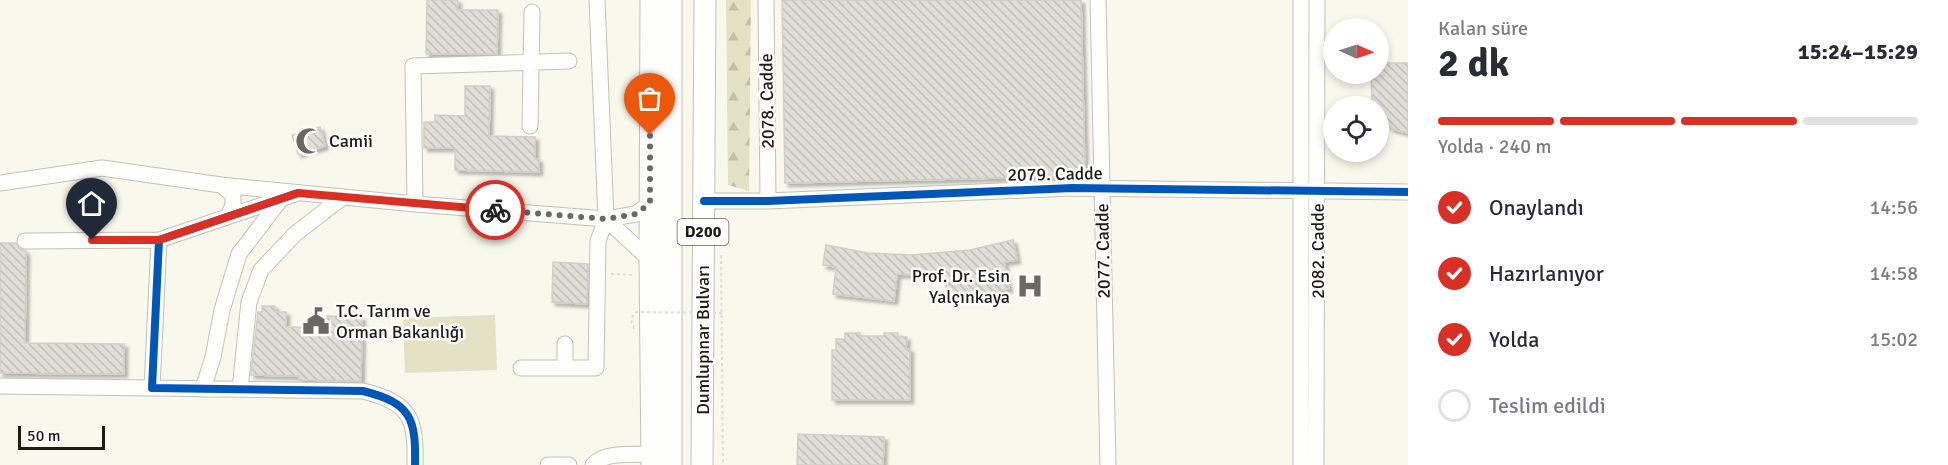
<!DOCTYPE html>
<html lang="tr">
<head>
<meta charset="utf-8">
<style>
	:root { --surface:#fff; --page:#f2f2f3; --text:#2b2b33; --muted:#7c7c81; --line:#e1e1e2; --accent:#d93025 }
	body { margin:0; font-family:Signika,sans-serif; background:var(--page); color:var(--text); height:100vh; display:flex; flex-direction:column; font-size:22px; white-space:nowrap }
	* { box-sizing:border-box; margin:0 }
	p { font-size:20px; color:var(--muted) }
	.icon { flex:none; width:33px; height:33px; fill:none; stroke:currentColor; stroke-width:2; stroke-linecap:round; stroke-linejoin:round }
	.map { position:relative; flex:1; overflow:hidden }
	.panel { display:flex; flex-direction:column; background:var(--surface); width:540px }
	.panel>* { flex:none }
	.needle { width:39px; rotate:93deg }
	.buttons { position:absolute; left:1323px; top:18px; display:grid; gap:12px }
	.buttons a { display:grid; place-items:center; width:66px; height:66px; border-radius:50%; background:var(--surface); box-shadow:0 3px 9px #0003; font-size:30px }
	.scale { position:absolute; left:18px; bottom:15px; width:87px; box-sizing:border-box; padding-left:6px; border:3px solid #1d1c16; border-top:0; font-size:16px; line-height:21px; white-space:nowrap; color:#1d1c16; -webkit-text-stroke:4px #fff; paint-order:stroke }
	.pin { position:absolute; display:grid; place-items:center; width:51px; height:51px; color:#fff; margin:-62px -26px; border-radius:50% 50% 50% 0; rotate:-45deg; box-shadow:0 0 6px #0007 }
	.pin .icon { rotate:45deg }
	.courier { position:absolute; display:grid; place-items:center; width:60px; height:60px; margin:-30px; border:4px solid #d93025; border-radius:50%; background:#fff; color:#222; box-shadow:0 2px 8px #0007 }
	.head em { font-style:normal; font-weight:700 }
	.head div { display:flex; flex-direction:column-reverse }
	.head { display:flex; align-items:center; justify-content:space-between; height:102px; padding:0 30px }
	h1 { font-size:39px; font-weight:700; line-height:45px }
	.bar { display:grid; grid-template-columns:repeat(4,1fr); gap:9px 6px; align-content:center; height:72px; padding:0 30px }
	.bar i { height:8px; border-radius:4px; background:var(--line) }
	.bar .current { background:var(--accent) }
	.bar p { grid-column:span 4 }
	ol { padding:0 30px; list-style:none }
	li { display:flex; align-items:center; gap:18px; height:66px }
	li p { margin-inline-start:auto }
	li .icon { padding:6px; border-radius:50%; background:var(--accent); color:#fff; stroke-width:4 }
	li:last-child { color:var(--muted) }
	li i { width:33px; height:33px; border:3px solid var(--line); border-radius:50% }
	main { display:flex; flex:1; min-height:0 }
	.map>svg:first-child { display:block }
	.forest { fill:url(#forest-firs) }
	.garden { fill:#e5e1c5 }
	.building { fill:url(#building-back-hatch); stroke:#d1d0c8; stroke-width:1.5; filter:url(#shadow) }
	.lines { fill:none; stroke-linecap:round; stroke-linejoin:round }
	.minor-casing { stroke:#c1c1b9; stroke-width:17 }
	.highway-casing { stroke:#c1c1b9; stroke-width:23 }
	.path { stroke:#ddddd9; stroke-width:2; stroke-dasharray:3 3; stroke-linecap:butt }
	.minor { stroke:#fefefc; stroke-width:15 }
	.highway { stroke:#fefefc; stroke-width:21 }
	.path-bridge { stroke:#ddddd9; stroke-width:2; stroke-dasharray:3 3; stroke-linecap:butt }
	.cycleway-casing { stroke:#fff; stroke-width:11 }
	.cycleway { stroke:#0057b8; stroke-width:8 }
	.done { stroke:#6a6961; stroke-width:6; stroke-dasharray:0 10.8 }
	.route { stroke:#d93025; stroke-width:8 }
	.labels { text-anchor:middle; dominant-baseline:central; stroke-width:5; stroke-linejoin:round; paint-order:stroke }
	.shield { fill:#fff; stroke:#61605c; stroke-width:1.5 }
	.shield-label { font-size:16px; font-weight:bold; fill:#1d1c16 }
	.street-label { font-size:18px; fill:#1d1c16; stroke:#fff }
	.poi-label { font-size:18px; fill:#1d1c16; stroke:#fff; text-anchor:start }
</style>
</head>
<body>
<main>
<div class="map">
<svg width="1408" height="465" viewBox="0 0 1408 465">
	<defs>
		<pattern id="forest-firs" width="22" height="20" patternUnits="userSpaceOnUse" patternTransform="scale(1.5)"><rect width="22" height="20" fill="#e5e1c5"/><path d="M5 1l3.5 6h-7zM16 11l3.5 6h-7z" fill="#c4c0a8"/></pattern>
		<pattern id="building-back-hatch" width="6" height="6" patternUnits="userSpaceOnUse" patternTransform="scale(1.5)"><rect width="6" height="6" fill="#e0dfd7"/><path d="M-1 5l2 2M0 0l6 6M5-1l2 2" fill="none" stroke="#c0bfb8"/></pattern>
		<filter id="shadow"><feDropShadow dx="3.5" dy="3.5" stdDeviation="1.5" flood-color="#0004"/></filter>
	</defs>
	<rect width="100%" height="100%" fill="#f9f8ed"/>
	<path class="forest" d="M726,0H751L749,191L728,185Z"/>
	<path class="garden" d="M495,315L497,370L405,373L403,318Z"/>
	<path class="building" d="M427,0H458L457,10H498L497,54H426Z
		M782,0H1081L1085,176L785,183Z
		M1378,63H1408V133L1392,129L1383,122L1378,116V106H1373L1372,103L1371,74H1378Z
		M465,86H490L489,136L535,137V159H539V172L455,170V148H424V122H435V115L465,116Z
		M320,127L325,146L298,154L292,135Z
		M1013,240L1017,260L1004,262L1009,289L948,299L943,272L920,275L897,274L894,301L833,294L836,267L823,265L826,245L868,253L912,255L970,250Z
		M0,243H16L20,249L26,251L25,343L124,344V374L0,373Z
		M553,262L588,264L587,304L552,302Z
		M262,306H275V312H286V327H327V316L362,317L361,381L299,380V376L251,375L258,312H262Z
		M845,333H860V336H884V333H898L897,337H907L906,349H910V400H832V350H836V339H845Z
		M798,434L884,437L883,465H797Z"/>
	<g class="lines">
		<defs>
			<path id="minor" d="M766,0L768,201
				M1098,0L1108,465
				M1301,0V465
				M569,61L413,66L415,204L606,219L636,214L650,203
				M530,126L532,12
				M0,183L102,168L221,185L415,204
				M221,185L233,195V206L227,217
				M298,193L159,240L152,388L363,391C411,403 416,418 415,465
				M704,201H768L1072,188L1408,192
				M606,219L650,260
				M25,241L159,240
				M565,367V344
				M521,368H596L598,241L606,219L597,0
				M0,386L152,388
				M203,389L213,357L222,310L239,254L281,199
				M240,389L249,302L261,270L295,234L343,197
				M548,465H569
				M593,465C605,451 635,455 652,454
				M1316,465L1317,0"/>
			<path id="highway" d="M651,0L650,260L652,465
				M671,465V0
				M702,465L705,0"/>
		</defs>
		<use href="#minor" class="minor-casing"/>
		<use href="#highway" class="highway-casing"/>
		<path class="path" d="M721,255L723,465
			M611,274L635,275
			M634,329L631,320L634,314"/>
		<use href="#minor" class="minor"/>
		<use href="#highway" class="highway"/>
		<path class="path-bridge" d="M635,312L722,313"/>
		<defs>
			<path id="cycleway" d="M298,193L159,240L152,388L363,391C411,403 416,418 415,465
				M704,201H768L1072,188L1408,192"/>
		</defs>
		<use href="#cycleway" class="cycleway-casing"/>
		<use href="#cycleway" class="cycleway"/>
	</g>
	<g class="lines">
		<path class="done" d="M495,210L606,219L636,214L650,203V135"/>
		<path class="route" d="M92,240H159L298,193L495,210"/>
	</g>
	<defs>
		<symbol id="mosque-bare" viewBox="-9 -9 18 18"><path d="M3.5-4.9A6 6 0 1 0 3.5 4.9A5 5 0 1 1 3.5-4.9Z" fill="#6a6961" stroke="#fff" stroke-width="2.5" paint-order="stroke"/></symbol>
		<symbol id="hospital-bare" viewBox="-9 -9 18 18"><path d="M-5-5h3v3.5h4V-5h3V5h-3V1.5h-4V5h-3Z" fill="#6a6961" stroke="#fff" stroke-width="2.5" paint-order="stroke"/></symbol>
		<symbol id="civic-bare" viewBox="-9 -9 18 18"><path d="M-.6-6.5H3V-4.5H.6V-3L4-1V1h2V6H-6V1h2V-1L-.6-3ZM-1.2 2.5V6h2.4V2.5Z" fill="#6a6961" stroke="#fff" stroke-width="2.5" paint-order="stroke"/></symbol>
	</defs>
	<g fill-rule="evenodd">
		<use href="#mosque-bare" x="290" y="122" width="38" height="38"/>
		<use href="#hospital-bare" x="1011" y="267" width="38" height="38"/>
		<use href="#civic-bare" x="297" y="302" width="38" height="38"/>
	</g>
	<g class="labels">
		<rect class="shield" x="677.5" y="219" width="51" height="26" rx="4.5"/>
		<g class="shield-label">
			<text x="703" y="232">D200</text>
		</g>
		<g class="street-label">
			<text transform="translate(767 101) rotate(-91)">2078. Cadde</text>
			<text transform="translate(1055 174) rotate(-1)">2079. Cadde</text>
			<text transform="translate(1103 251) rotate(-91)">2077. Cadde</text>
			<text transform="translate(1318 251) rotate(-90)">2082. Cadde</text>
			<text transform="translate(703 340) rotate(-90)">Dumlupınar Bulvarı</text>
		</g>
		<g class="poi-label">
			<text x="329" y="141">Camii</text>
			<text x="1010" y="276" text-anchor="end">Prof. Dr. Esin<tspan x="1010" dy="21">Yalçınkaya</tspan></text>
			<text x="336" y="311">T.C. Tarım ve<tspan x="336" dy="21">Orman Bakanlığı</tspan></text>
		</g>
	</g>
</svg>
<div class="buttons">
<a><svg class="needle" viewBox="-14 -14 28 28"><path d="M0-13l5 13h-10z" fill="#e53935"/><path d="M0 13l5-13h-10z" fill="#7c7c81"/></svg></a>
<a><svg class="icon" aria-label="locate" viewBox="0 0 24 24"><circle cx="12" cy="12" r="6"/><path d="M12 2v4M12 18v4M2 12h4M18 12h4"/></svg></a>
</div>
<div class="scale">50 m</div>
<div class="pin" style="left:650px;top:135px;background:#ea580c"><svg class="icon" aria-label="bag" viewBox="0 0 24 24"><path d="M5 8h14l-1 12H6zM9 8a3 3 0 0 1 6 0"/></svg></div>
<div class="pin" style="left:92px;top:240px;background:#1f2937"><svg class="icon" aria-label="home" viewBox="0 0 24 24"><path d="M3 11l9-7 9 7M6 9v11h12V9"/></svg></div>
<div class="courier" style="left:495px;top:210px"><svg class="icon" aria-label="bike" viewBox="0 0 24 24"><circle cx="6" cy="16" r="4"/><circle cx="18" cy="16" r="4"/><path d="M6 16l4-8h5l3 8M10 8l3 8H6M13 5h3"/></svg></div>
</div>
<section class="panel">
<div class="head"><div><h1>2 dk</h1><p>Kalan süre</p></div><em>15:24–15:29</em></div>
<div class="bar"><i class="current"></i><i class="current"></i><i class="current"></i><i></i><p>Yolda · 240 m</p></div>
<ol>
<li><svg class="icon" aria-label="check" viewBox="0 0 24 24"><path d="M5 12l5 5 9-10"/></svg>Onaylandı<p>14:56</p></li>
<li><svg class="icon" aria-label="check" viewBox="0 0 24 24"><path d="M5 12l5 5 9-10"/></svg>Hazırlanıyor<p>14:58</p></li>
<li><svg class="icon" aria-label="check" viewBox="0 0 24 24"><path d="M5 12l5 5 9-10"/></svg>Yolda<p>15:02</p></li>
<li><i></i>Teslim edildi</li>
</ol>
</section>
</main>
</body>
</html>
